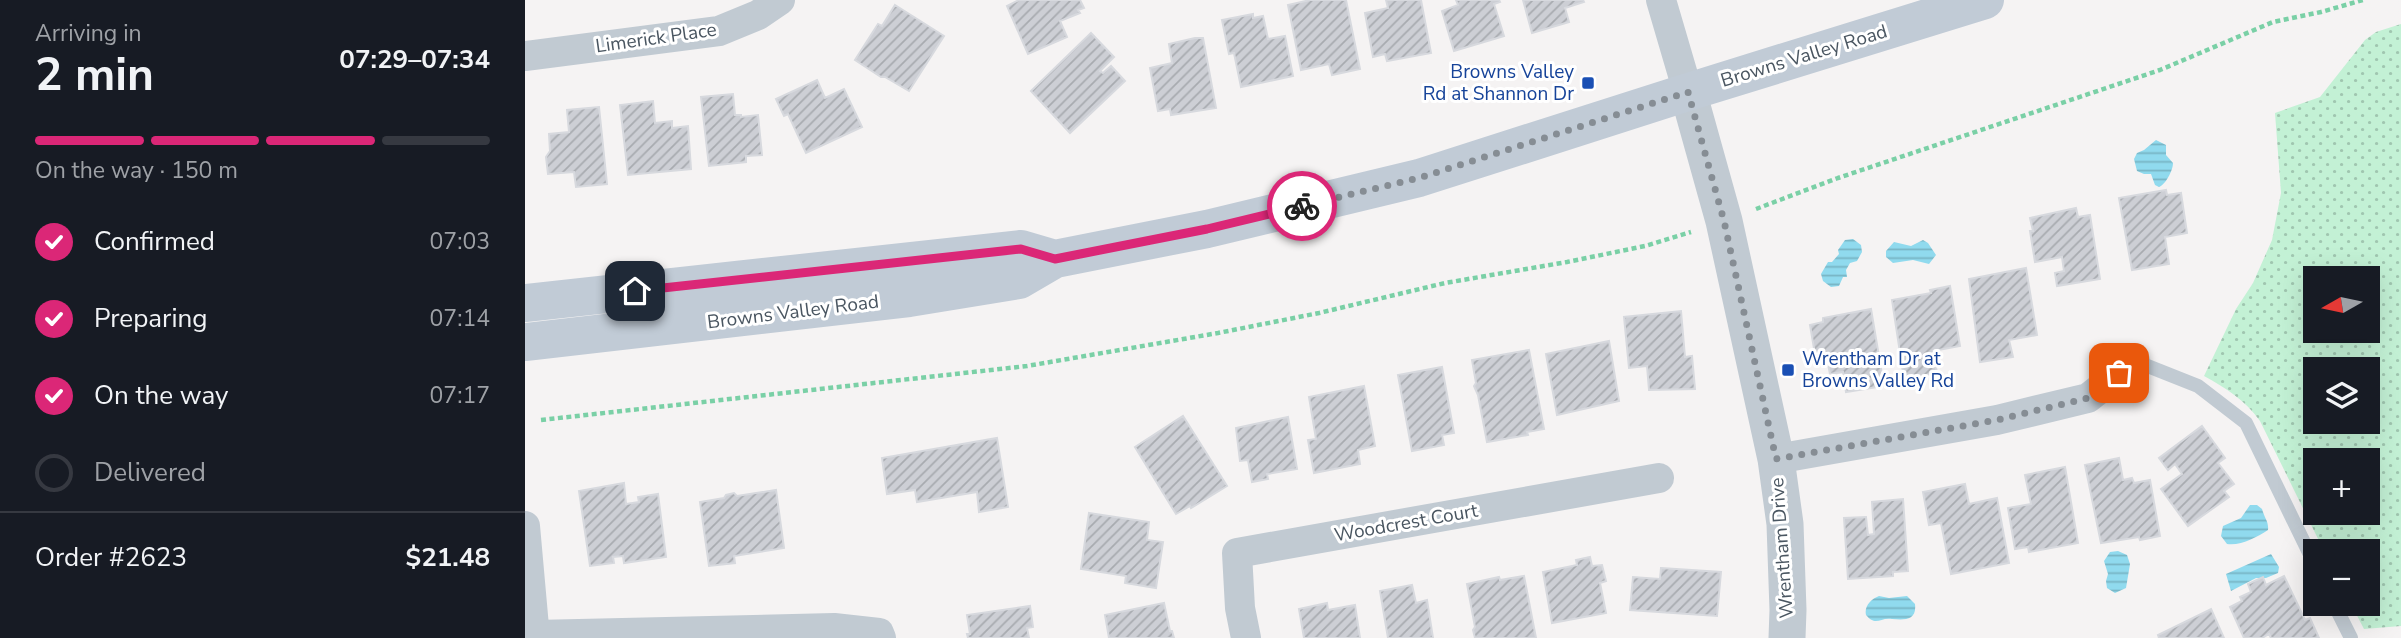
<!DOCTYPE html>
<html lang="en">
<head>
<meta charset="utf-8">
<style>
	:root { --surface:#171b24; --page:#20242c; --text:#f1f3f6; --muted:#9ea1a6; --line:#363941; --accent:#db2777 }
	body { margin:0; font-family:"Nunito Sans",sans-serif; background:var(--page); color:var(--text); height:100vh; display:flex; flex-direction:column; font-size:26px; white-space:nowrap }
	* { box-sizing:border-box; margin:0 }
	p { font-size:23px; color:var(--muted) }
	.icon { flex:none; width:38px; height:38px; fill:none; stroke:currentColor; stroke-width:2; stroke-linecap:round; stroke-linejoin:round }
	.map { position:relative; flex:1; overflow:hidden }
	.sheet { display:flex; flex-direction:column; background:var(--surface); width:525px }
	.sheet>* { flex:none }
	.needle { width:46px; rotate:261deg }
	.controls { position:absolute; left:1778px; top:266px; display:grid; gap:14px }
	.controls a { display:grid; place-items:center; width:77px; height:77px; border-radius:0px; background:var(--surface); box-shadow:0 7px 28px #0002; font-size:35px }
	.pin { position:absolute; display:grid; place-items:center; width:60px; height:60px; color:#fff; margin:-30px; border-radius:14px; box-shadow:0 4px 10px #0006 }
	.courier { position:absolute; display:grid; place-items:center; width:70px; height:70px; margin:-35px; border:5px solid #db2777; border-radius:50%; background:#fff; color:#222; box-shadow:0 2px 9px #0007 }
	.summary em { font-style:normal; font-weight:700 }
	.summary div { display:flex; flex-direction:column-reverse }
	.summary { display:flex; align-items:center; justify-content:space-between; height:119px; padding:0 35px }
	h1 { font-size:46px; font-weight:700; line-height:52px }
	.bar { display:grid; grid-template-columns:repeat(4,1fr); gap:10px 7px; align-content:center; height:84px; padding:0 35px }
	.bar i { height:9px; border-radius:5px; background:var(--line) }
	.bar .current { background:var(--accent) }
	.bar p { grid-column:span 4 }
	.line { display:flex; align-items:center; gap:18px; padding:0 35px; border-top:2px solid var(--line) }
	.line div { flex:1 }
	ol { padding:0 35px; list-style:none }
	li { display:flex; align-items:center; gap:21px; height:77px }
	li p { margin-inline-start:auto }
	li .icon { padding:7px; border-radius:50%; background:var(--accent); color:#fff; stroke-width:4 }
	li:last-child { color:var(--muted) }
	li i { width:38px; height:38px; border:4px solid var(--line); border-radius:50% }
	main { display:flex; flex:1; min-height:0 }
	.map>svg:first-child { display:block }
	.grass { fill:url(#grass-dots); fill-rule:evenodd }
	.water { fill:url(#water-rules) }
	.building { fill:url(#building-hatch); stroke:#d7d9de; stroke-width:2 }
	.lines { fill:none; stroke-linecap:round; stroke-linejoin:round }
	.path { stroke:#7ad0a6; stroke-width:4.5; stroke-dasharray:5 3.5; stroke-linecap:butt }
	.service { stroke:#c1cad2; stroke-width:14 }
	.minor { stroke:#c1cad2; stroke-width:30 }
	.tertiary { stroke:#c1cad2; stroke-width:37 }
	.secondary { stroke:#c1cbd6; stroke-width:38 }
	.done { stroke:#868d94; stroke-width:7; stroke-dasharray:0 12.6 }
	.route { stroke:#db2777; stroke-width:9 }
	.transit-dot { fill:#1a4fb4; stroke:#fff; stroke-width:2.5 }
	.labels { text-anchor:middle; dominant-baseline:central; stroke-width:6; stroke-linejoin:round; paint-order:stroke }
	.street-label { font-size:19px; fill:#4a5661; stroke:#fff }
	.transit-label { font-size:19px; fill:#164399; stroke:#fff; text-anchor:end }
</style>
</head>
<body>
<main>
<section class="sheet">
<div class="summary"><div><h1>2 min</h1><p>Arriving in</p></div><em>07:29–07:34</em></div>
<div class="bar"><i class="current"></i><i class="current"></i><i class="current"></i><i></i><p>On the way · 150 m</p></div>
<ol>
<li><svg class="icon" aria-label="check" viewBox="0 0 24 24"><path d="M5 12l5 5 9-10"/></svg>Confirmed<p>07:03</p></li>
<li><svg class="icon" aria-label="check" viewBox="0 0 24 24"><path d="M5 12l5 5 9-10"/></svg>Preparing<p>07:14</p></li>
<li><svg class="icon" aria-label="check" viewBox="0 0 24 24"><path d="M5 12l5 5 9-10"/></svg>On the way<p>07:17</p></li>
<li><i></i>Delivered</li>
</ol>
<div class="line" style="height:91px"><div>Order #2623</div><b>$21.48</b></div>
</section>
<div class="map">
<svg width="1876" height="638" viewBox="0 0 1876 638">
	<defs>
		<pattern id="grass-dots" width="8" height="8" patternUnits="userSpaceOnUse" patternTransform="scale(1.75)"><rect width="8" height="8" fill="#c3f1d5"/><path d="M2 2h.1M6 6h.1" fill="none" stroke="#a0c6b0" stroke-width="1.8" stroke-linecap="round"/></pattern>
		<pattern id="water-rules" width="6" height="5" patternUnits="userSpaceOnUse" patternTransform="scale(1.75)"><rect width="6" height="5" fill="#90daee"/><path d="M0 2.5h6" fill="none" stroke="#78b4c4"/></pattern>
		<pattern id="building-hatch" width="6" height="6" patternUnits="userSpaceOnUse" patternTransform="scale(1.75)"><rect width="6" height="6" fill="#cdcfd5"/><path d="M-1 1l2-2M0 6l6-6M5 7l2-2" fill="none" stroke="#a8abb0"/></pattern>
	</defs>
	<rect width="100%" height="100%" fill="#f5f3f3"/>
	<path class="grass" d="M1876,24V626L1839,629L1826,604H1843V551H1799L1735,421C1720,400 1701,388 1679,376L1711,309L1728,283L1747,240L1756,193L1750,113L1795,97L1840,40L1851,32ZM1790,278H1843V331H1790ZM1790,369H1843V422H1790ZM1790,460H1843V513H1790Z"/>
	<path class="water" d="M1631,140L1641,145V155L1648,163C1648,171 1640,185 1634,187L1630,185L1626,174H1619L1612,171L1609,159L1612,153L1619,150Z
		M1328,239L1336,245L1337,252L1332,261L1325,263L1321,270L1322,277H1318L1314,286L1306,287L1298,281L1296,274L1303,262H1307L1314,254L1313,250L1320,240Z
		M1398,240L1403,243L1411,255L1404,264L1388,260L1368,263L1361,257V251L1369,242L1386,246Z
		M1725,505H1732L1737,509C1739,517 1744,522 1743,530C1732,537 1716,546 1702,544L1696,536L1698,526L1716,518Z
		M1593,551L1602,555L1605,564L1601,588L1590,593L1582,588L1581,581L1583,574L1579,561L1585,552Z
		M1746,554L1754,567L1753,573L1741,578H1731L1706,591L1701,574Z
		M1354,596L1364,598L1382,596L1390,604C1392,621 1379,620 1367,619C1355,617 1351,627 1341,615C1339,606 1346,599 1354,596Z"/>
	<path class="building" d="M494,0H555L559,8L553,10L555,13L535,21L542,37L503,54L482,6Z
		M821,0L835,69L807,75L804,64L776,70L763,5L785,0Z
		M861,0H896L906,53L862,61L860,54L848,57L840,13L863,8Z
		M931,0H974L975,2L969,4L979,36L929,51L917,11L933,5Z
		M998,0H1058L1059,2L1040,8L1044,22L1007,33Z
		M370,5L419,36L384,91L360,77H356L330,60L353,24L357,26Z
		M728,14V18L738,16L743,39L760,36L768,76L716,87L709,53L704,54L697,20Z
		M566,33L589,57L575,71L578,73L586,66L600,81L545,133L506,91Z
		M670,38H678L691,108L646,115L645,109L633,111L625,68L647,63L644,44Z
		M292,80L300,98L319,89L337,127L281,153L263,114L259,116L251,99Z
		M208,94L210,115H216V117L233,115L237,155L221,156V162L184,166L176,97Z
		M128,101L130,123L147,121V128L163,126L166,169L103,175L95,105Z
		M74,107L82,184L51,187L49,172L23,174L21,157L25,151L24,134L44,132L42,110Z
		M1641,190L1642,195L1656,193L1662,233L1640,237L1644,264L1607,270L1594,198Z
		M1551,208L1553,217L1565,215L1575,279L1532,286L1530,273L1539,271L1537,257L1510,262L1505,231H1508L1505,218Z
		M1501,268L1512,335L1484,340L1488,357L1455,362L1444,279Z
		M1425,286L1435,346L1408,351L1412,373L1379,379L1367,300L1406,293L1405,290Z
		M1346,309L1359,386L1321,392L1318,372L1305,374L1303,364L1292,366L1285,325L1298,322V318Z
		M1156,311L1160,357L1167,356L1170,389L1124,390L1122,366L1104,368L1099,317Z
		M1084,341L1094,401L1032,415L1021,354Z
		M1004,350L1019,429L1002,432L1003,435L962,442L953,395L949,386L951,383L947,360Z
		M917,367L929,433L917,435L919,445L887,451L873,375Z
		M839,386L850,446L833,450L835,464L789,473L783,440L791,439L784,397Z
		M658,416L702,486L666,508L665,506L651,514L610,447Z
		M763,417L772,469L742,474L743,479L727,482L723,460L715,461L711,428Z
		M1677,426L1700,458L1693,463L1709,484L1699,491L1704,497L1663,526L1636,489L1657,474L1650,464L1643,470L1634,458Z
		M472,438L483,507L454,512L452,492L392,502L390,490L362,494L357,458Z
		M1594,458L1598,480L1607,478L1609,483L1625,480L1635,536L1615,540L1614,537L1576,543L1560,465Z
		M1540,467L1553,543L1504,552L1503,547L1490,549L1483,508L1506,504L1500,475Z
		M99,483L101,504L114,502L113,497L133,494L141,557L99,563L98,556L88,557L89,563L65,566L54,491Z
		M1440,484L1444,504L1472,498L1484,563L1426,574L1416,523L1404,525L1398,492Z
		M251,490L259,548L209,556L210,563L184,566L175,502L199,498L201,495L209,493L212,496Z
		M1378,499L1383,571L1368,572V576L1323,579L1319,518L1341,517L1343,535L1349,534L1347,502Z
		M564,513L624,522L622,540L638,542L631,588L600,583L601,576L556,569Z
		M1065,557L1067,566L1077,565L1081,581L1075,583L1081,613L1027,623L1018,572L1052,565L1051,560Z
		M1136,568L1196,572L1192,616L1105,610L1108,577L1135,579Z
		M999,576L1011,638H950L948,630L950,627L942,584L974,577L975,580Z
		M1759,576L1780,620L1785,618L1794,638H1746L1744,634L1737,638H1719L1705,607L1717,601L1715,597L1726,592L1723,584L1738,577L1741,585Z
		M887,585L891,603L902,600L908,638H863L855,591Z
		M639,603L645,631H647L649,638H584L580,615Z
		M802,603L803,610L830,605L835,638H779L774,609Z
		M505,606L508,627L502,628L504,638H443L442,634H445L442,615Z
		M1686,609L1699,638H1634L1633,635Z"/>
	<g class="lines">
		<path class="path" d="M1231,209L1313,178L1635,70L1748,22L1796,12L1838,0
			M16,420L502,366L693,333L794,313L920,283L1042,262L1120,246L1166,232"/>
		<path class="service" d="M1610,361L1673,386L1721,423L1790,565
			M1809,604L1826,638"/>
		<path class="minor" d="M1136,0L1163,92
			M0,56L194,31L233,15L255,0
			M1251,459L1472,420L1563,398L1610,361
			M0,526L10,638
			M10,635L309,628L354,633L356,638
			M721,638L715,608L712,553L1134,478"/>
		<path class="tertiary" d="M1163,92L1199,221L1251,459L1260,524L1263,610L1262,638"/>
		<path class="secondary" d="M0,303L496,249L530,259
			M0,342L384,298L494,280L530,259L682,229L894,178L1163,92L1460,0"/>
	</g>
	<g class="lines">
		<path class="done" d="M777,206L894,178L1163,92L1199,221L1251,459L1472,420L1563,398L1594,373"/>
		<path class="route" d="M110,291L496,249L530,259L682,229L777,206"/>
	</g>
	<g class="transit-dot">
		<rect x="1056" y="76" width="14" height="14" rx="3.5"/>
		<rect x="1256" y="363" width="14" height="14" rx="3.5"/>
	</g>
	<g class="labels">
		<g class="street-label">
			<text transform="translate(131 38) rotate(-8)">Limerick Place</text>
			<text transform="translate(1279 56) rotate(-17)">Browns Valley Road</text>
			<text transform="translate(268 312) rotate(-7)">Browns Valley Road</text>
			<text transform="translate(881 523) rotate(-10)">Woodcrest Court</text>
			<text transform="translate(1257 548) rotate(-94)">Wrentham Drive</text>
		</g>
		<g class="transit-label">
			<text x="1049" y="72">Browns Valley<tspan x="1049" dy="22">Rd at Shannon Dr</tspan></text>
			<text x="1277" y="359" text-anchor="start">Wrentham Dr at<tspan x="1277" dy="22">Browns Valley Rd</tspan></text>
		</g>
	</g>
</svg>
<div class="controls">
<a><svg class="needle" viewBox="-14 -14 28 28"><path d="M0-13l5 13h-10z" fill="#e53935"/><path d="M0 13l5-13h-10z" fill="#9ea1a6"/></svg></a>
<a><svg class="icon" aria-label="layers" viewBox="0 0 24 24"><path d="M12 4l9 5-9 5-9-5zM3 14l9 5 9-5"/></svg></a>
<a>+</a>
<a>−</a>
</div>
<div class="pin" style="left:1594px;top:373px;background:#ea580c"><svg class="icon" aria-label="bag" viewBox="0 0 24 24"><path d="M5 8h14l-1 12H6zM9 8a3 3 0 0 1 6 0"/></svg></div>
<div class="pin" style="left:110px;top:291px;background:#1f2937"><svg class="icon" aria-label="home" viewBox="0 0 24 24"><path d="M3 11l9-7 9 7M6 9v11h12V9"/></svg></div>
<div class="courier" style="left:777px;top:206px"><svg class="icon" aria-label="bike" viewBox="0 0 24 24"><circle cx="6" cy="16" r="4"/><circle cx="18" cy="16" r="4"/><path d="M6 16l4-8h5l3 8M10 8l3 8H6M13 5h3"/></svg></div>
</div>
</main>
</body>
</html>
